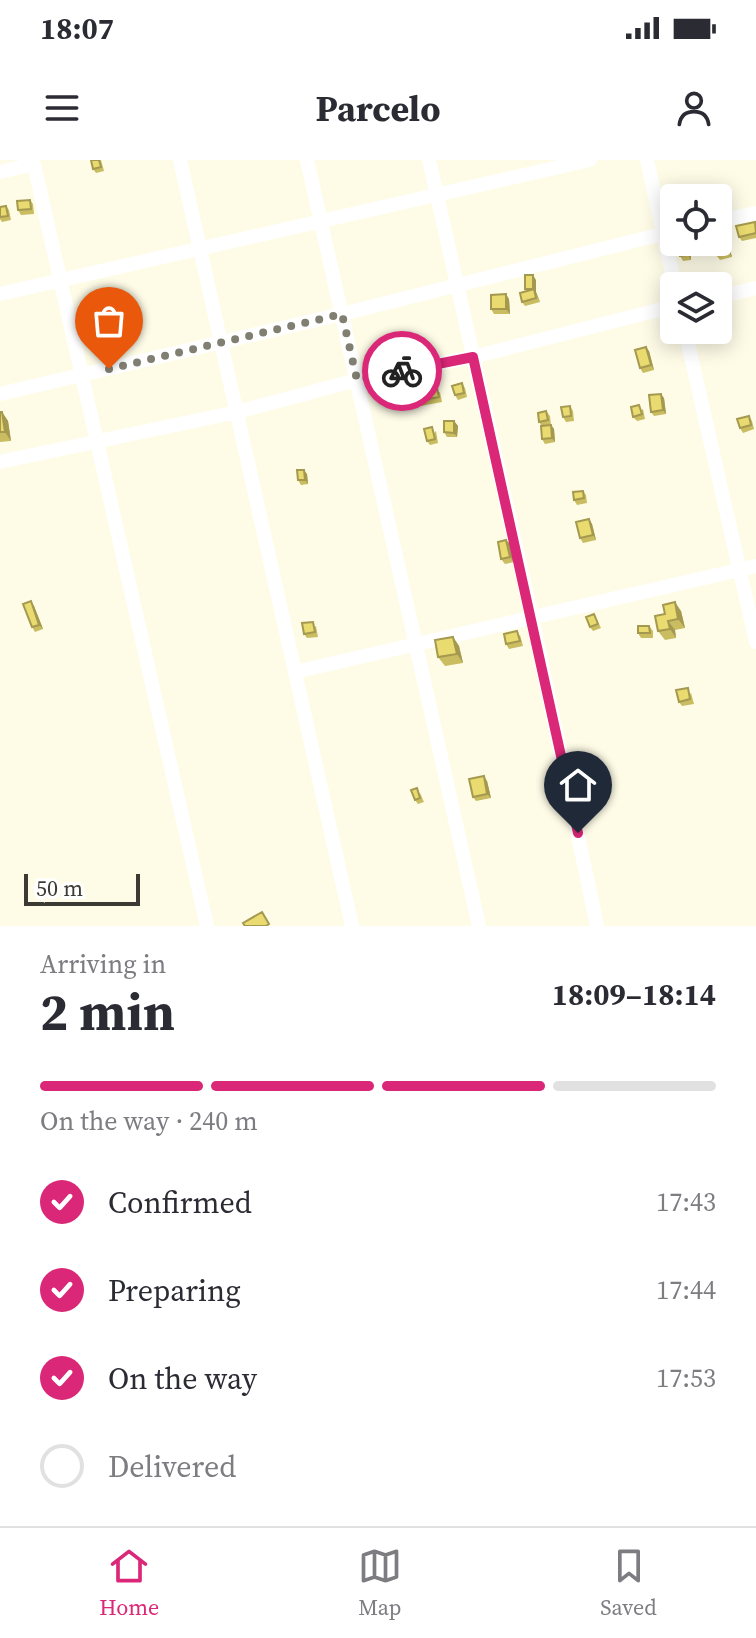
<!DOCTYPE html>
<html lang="en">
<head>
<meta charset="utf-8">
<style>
	:root { --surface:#fff; --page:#f2f2f3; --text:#2b2b33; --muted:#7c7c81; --line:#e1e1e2; --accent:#db2777 }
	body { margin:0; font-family:"Source Serif 4",serif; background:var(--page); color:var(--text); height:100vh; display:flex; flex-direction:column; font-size:30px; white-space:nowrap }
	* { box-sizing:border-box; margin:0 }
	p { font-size:26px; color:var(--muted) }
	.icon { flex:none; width:44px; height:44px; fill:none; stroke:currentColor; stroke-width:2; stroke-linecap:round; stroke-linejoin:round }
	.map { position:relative; height:766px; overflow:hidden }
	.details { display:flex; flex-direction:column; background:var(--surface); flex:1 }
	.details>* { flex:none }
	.controls { position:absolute; left:660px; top:24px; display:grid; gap:16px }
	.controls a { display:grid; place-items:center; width:72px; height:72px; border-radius:8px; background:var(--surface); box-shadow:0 4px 20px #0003; font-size:40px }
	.scale { position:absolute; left:24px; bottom:20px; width:116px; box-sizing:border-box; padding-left:8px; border:4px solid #3c3b33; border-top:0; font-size:22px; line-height:28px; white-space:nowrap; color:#3c3b33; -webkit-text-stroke:6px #fff; paint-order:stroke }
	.pin { position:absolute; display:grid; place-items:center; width:68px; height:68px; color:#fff; margin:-82px -34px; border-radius:50% 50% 50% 0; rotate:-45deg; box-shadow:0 0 8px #0007 }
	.pin .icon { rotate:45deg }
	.courier { position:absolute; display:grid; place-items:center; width:80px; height:80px; margin:-40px; border:6px solid #db2777; border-radius:50%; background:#fff; color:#222; box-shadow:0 2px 10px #0007 }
	.summary em { font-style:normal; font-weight:700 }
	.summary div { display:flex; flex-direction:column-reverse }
	.summary { display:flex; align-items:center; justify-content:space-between; height:136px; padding:0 40px }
	h1 { font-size:52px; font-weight:700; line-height:60px }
	.bar { display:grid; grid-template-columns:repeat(4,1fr); gap:12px 8px; align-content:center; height:96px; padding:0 40px }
	.bar i { height:10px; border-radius:6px; background:var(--line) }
	.bar .active { background:var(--accent) }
	.bar p { grid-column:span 4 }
	ol { padding:0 40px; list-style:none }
	li { display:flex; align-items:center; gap:24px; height:88px }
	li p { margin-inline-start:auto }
	li .icon { padding:8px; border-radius:50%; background:var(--accent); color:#fff; stroke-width:4 }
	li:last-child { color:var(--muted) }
	li i { width:44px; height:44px; border:4px solid var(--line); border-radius:50% }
	.status { display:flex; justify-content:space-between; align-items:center; height:56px; padding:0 40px; background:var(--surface); direction:ltr }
	.status svg { height:22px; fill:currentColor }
	header { display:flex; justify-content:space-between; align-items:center; height:104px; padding:0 40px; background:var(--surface); font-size:36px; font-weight:700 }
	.menu { display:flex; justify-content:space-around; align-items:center; height:112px; border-top:2px solid var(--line); background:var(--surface); font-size:22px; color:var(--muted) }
	.menu a { display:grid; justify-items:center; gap:4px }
	.menu .active { color:var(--accent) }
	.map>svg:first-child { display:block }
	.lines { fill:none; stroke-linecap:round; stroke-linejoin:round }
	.street { stroke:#fff; stroke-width:14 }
	.wall { fill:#c9bc61 }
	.shaded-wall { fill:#a4994f }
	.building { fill:#eadb71; stroke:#a4994f; stroke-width:2 }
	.done { stroke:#807f72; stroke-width:8; stroke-dasharray:0 14.4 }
	.route { stroke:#db2777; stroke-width:10 }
</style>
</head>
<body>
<div class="status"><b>18:07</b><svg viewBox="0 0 49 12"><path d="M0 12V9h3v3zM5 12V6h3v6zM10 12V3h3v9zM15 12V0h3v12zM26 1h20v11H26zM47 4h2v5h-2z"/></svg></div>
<header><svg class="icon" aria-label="menu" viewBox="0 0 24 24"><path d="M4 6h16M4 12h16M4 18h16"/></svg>Parcelo<svg class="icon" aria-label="person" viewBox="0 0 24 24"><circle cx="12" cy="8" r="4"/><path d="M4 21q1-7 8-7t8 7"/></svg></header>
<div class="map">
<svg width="756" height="766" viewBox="0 0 756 766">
	<rect width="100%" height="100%" fill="#fefce7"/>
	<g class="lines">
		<path class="street" d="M33,0L207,766
			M180,0L352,766
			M307,0L479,766
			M429,0L532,457L597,766
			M647,0L675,126
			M0,12L34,4
			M718,61L756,53
			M0,134L590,0
			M718,137L756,128
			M685,170L756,482
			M0,234L342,154L674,71
			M0,302L237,252L357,220L473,197L674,146
			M295,512L756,406"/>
	</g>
	<path class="wall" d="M91,0H101L104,11L96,13L93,9Z
		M30,40L33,44L34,54L21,55L18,50Z
		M6,46L9,50L11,60L2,62L0,59V47Z
		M756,63V78L742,81L739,77Z
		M719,64L725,73L732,97L720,100L713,91V87L701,91L695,82H718Z
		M690,85L691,100L683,101L680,96Z
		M536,120V132L540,142L525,146L522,142L527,131L525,129Z
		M509,139L510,154H494L491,149Z
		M113,145L115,154L98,157L95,153Z
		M649,191L654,210L643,213L640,208Z
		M462,223L465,228L467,237L458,240L455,235Z
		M440,232L442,242L421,246L418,241Z
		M664,238L666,254L654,256L651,252Z
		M570,246L573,251L574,261L566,262L563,257Z
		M643,249L645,259L637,261L633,257Z
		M546,251L550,256L551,265L554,269L555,282L545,284L542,279V266L539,262Z
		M0,252H2L8,261L11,281L0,282Z
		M749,256L752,261L754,269L743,273L740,268Z
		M454,261L458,266L457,277H447L444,272Z
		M436,271L438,283L430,285L427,281Z
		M307,314L308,324L301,325L298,320Z
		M583,331L586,335L587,343L577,345L574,340Z
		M589,359L592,364L596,380L583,383L580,378Z
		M506,380L510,384L514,402L505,404L501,399Z
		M34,446L43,469L35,472L32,467Z
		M681,451L685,468L675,470L676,478L665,480L658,471L655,456Z
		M594,454L601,468L593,471L590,467Z
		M316,466L318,477L307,478L304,474Z
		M649,466L653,471V478H641L638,473Z
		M520,475L523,486L509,489L506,484Z
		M453,477L459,486L463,503L445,506L438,497Z
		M691,533L694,544L682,546L679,542Z
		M487,621L491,638L476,641L473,637Z
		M420,633L424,642L418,644L415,640Z"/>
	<path class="shaded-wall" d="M719,64L725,73L732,97L725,88Z
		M687,82L690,85L691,100L688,95Z
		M533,115L536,120V132L540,142L533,129Z
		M506,134L509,139L510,154L506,149Z
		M646,187L649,191L654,210L651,205Z
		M661,234L664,238L666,254L663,250Z
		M2,252L8,261L11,281L5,272Z
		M454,261L458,266L457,277L454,273Z
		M551,265L554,269L555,282L552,278Z
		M304,310L307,314L308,324L305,320Z
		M589,359L592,364L596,380L593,375Z
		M506,380L510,384L514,402L510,397Z
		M31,441L34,446L43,469L39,465Z
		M675,442L681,451L685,468L678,459Z
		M668,461L675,470L676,478L670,469Z
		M453,477L459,486L463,503L457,494Z
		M484,616L487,621L491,638L487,634Z"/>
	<path class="building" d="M91,0H99L101,7L93,9Z
		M30,40L31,49L18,50L17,41Z
		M6,46L8,56L0,57V47Z
		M755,62L756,73L739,77L736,66Z
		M719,64L725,88L713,91L711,82H718V65Z
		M678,82H687L688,95L680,96Z
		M525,115H533V129H525Z
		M534,129L536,138L522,142L520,133Z
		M506,134V149H491V135Z
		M110,141L112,150L95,153L94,143Z
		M646,187L651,205L640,208L635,190Z
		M462,223L464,233L455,235L452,226Z
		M437,228L439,237L418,241L416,232Z
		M661,234L663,250L651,252L649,235Z
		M639,245L642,254L633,257L631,247Z
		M570,246L571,256L563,257L561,247Z
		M546,251L548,260L539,262L538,253Z
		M0,252H2L5,272H0Z
		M749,256L751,265L740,268L737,259Z
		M444,261H454V273L444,272Z
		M551,265L552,278L542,279L541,266Z
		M432,267L435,279L427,281L424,269Z
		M297,310H304L305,320H298Z
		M583,331L584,338L574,340L573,332Z
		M589,359L593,375L580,378L576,362Z
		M506,380L510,397L501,399L498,382Z
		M31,441L39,465L32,467L23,444Z
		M675,442L678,459L668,461L670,469L658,471L655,456L665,454L663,445Z
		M594,454L598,464L590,467L586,457Z
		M313,462L315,472L304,474L302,463Z
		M638,466H649L650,473H638Z
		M517,471L520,481L506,484L504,474Z
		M453,477L457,494L438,497L435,480Z
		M688,528L690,539L679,542L676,530Z
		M484,616L487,634L473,637L469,619Z
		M417,628L420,638L415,640L411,630Z
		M262,752L269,764L266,766H245L243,763Z"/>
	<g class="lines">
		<path class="done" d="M109,209L342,154L357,220L402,211"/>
		<path class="route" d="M402,211L473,197L578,673"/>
	</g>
</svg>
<div class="controls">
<a><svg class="icon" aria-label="locate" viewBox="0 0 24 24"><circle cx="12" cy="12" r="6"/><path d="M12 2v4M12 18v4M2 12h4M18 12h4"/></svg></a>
<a><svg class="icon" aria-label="layers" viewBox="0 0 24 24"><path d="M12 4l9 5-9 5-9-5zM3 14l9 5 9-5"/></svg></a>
</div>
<div class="scale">50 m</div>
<div class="pin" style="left:109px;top:209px;background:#ea580c"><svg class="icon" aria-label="bag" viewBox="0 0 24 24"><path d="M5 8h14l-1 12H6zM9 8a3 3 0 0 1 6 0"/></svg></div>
<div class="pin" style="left:578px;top:673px;background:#1f2937"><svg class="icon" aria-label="home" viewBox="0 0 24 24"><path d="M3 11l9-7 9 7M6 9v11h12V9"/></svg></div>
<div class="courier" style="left:402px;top:211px"><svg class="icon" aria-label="bike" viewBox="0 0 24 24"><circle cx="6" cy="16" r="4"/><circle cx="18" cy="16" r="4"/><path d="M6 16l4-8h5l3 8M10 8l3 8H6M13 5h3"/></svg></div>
</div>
<section class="details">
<div class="summary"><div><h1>2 min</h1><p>Arriving in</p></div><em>18:09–18:14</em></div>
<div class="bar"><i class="active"></i><i class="active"></i><i class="active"></i><i></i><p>On the way · 240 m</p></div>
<ol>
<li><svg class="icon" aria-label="check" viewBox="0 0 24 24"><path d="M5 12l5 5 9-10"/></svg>Confirmed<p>17:43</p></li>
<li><svg class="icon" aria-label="check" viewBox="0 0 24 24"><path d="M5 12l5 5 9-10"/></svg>Preparing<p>17:44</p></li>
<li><svg class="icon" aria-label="check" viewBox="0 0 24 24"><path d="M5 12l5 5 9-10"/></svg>On the way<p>17:53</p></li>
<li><i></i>Delivered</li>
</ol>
</section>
<nav class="menu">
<a class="active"><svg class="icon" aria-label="home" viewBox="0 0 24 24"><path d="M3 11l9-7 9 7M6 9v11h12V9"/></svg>Home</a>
<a><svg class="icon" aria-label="map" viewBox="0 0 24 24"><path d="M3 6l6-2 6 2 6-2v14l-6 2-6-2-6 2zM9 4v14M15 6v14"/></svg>Map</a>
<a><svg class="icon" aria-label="saved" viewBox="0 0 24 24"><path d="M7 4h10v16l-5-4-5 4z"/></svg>Saved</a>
</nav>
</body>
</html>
